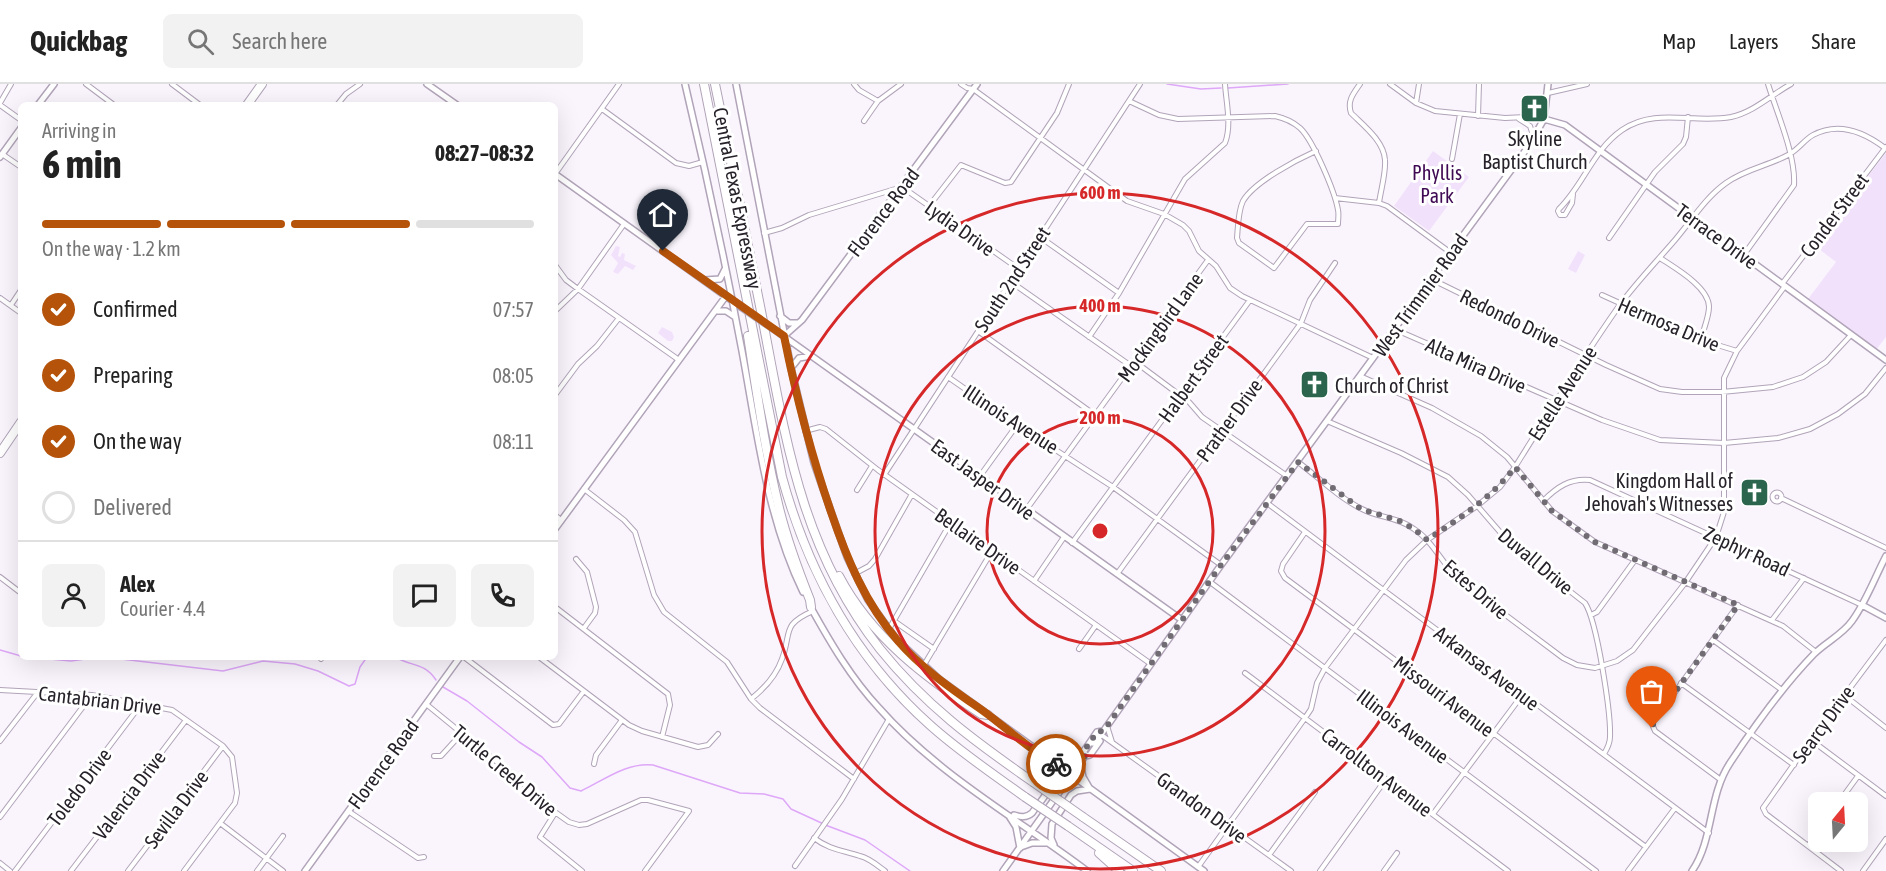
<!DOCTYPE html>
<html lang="en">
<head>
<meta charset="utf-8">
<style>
	:root { --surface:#fff; --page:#f2f2f2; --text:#222; --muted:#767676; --line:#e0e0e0; --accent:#b45309 }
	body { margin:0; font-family:"Asap Condensed",sans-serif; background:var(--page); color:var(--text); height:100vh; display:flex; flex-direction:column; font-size:22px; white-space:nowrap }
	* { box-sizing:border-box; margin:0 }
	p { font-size:20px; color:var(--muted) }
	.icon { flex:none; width:33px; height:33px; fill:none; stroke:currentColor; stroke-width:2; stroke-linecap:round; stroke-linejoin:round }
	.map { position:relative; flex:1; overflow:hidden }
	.panel { position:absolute; left:18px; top:18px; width:540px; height:558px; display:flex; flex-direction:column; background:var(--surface); border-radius:9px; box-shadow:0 6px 24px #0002 }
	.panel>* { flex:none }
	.needle { width:39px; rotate:18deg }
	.controls { position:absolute; left:1808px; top:708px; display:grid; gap:12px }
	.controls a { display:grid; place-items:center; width:60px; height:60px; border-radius:9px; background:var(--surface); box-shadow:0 6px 24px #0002; font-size:30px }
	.pin { position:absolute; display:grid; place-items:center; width:51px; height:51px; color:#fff; margin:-62px -26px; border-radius:50% 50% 50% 0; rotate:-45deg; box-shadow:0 0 6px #0007 }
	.pin .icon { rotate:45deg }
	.courier { position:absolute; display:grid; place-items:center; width:60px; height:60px; margin:-30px; border:4px solid #b45309; border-radius:50%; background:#fff; color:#222; box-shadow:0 2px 8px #0007 }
	.overview em { font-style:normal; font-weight:700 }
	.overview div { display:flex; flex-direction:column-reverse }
	.overview { display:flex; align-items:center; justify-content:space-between; height:102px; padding:0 24px }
	h1 { font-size:39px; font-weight:700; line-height:45px }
	.bar { display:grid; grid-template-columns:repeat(4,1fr); gap:9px 6px; align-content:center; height:72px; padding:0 24px }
	.bar i { height:8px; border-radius:4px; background:var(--line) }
	.bar .selected { background:var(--accent) }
	.bar p { grid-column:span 4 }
	.line { display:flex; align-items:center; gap:15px; padding:0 24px; border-top:2px solid var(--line) }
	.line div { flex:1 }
	.round { display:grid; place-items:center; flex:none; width:63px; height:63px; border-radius:9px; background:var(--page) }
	ol { padding:0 24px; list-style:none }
	li { display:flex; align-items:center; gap:18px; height:66px }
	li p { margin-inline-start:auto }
	li .icon { padding:6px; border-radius:50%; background:var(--accent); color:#fff; stroke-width:4 }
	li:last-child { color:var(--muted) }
	li i { width:33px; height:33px; border:3px solid var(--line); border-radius:50% }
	header { display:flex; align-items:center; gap:36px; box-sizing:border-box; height:84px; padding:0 30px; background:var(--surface); border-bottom:2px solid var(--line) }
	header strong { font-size:28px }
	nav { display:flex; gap:33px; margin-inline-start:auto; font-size:21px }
	.search { width:420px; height:54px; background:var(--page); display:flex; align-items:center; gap:15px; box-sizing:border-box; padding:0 21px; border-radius:9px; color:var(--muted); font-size:22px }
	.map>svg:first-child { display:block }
	.green { fill:#f2e1fb }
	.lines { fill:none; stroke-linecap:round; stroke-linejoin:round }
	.stream { stroke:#dea7f8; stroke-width:1.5 }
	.street-casing { stroke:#b1a4b8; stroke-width:6 }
	.secondary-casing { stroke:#b1a4b8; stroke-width:8 }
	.highway-casing { stroke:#b1a4b8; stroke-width:10 }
	.street { stroke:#fff; stroke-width:4 }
	.secondary { stroke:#fff; stroke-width:5 }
	.highway { stroke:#fff; stroke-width:8 }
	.secondary-bridge-casing { stroke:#b1a4b8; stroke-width:8; stroke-linecap:butt }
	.highway-bridge-casing { stroke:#b1a4b8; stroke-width:10; stroke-linecap:butt }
	.secondary-bridge { stroke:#fff; stroke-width:5 }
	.highway-bridge { stroke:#fff; stroke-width:8 }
	.done { stroke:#716c74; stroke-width:6; stroke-dasharray:0 10.8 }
	.route { stroke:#b45309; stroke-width:8 }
	.ring { fill:none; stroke:#d62828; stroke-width:3 }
	.labels { text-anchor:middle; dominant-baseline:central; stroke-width:6; stroke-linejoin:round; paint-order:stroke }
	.poi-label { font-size:20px; fill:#27222a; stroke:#fff }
	.park-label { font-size:20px; fill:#3f0a53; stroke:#fff }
	.street-label { font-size:20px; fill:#27222a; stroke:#fff }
	.centre { fill:#d62828; stroke:#fff; stroke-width:3 }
	.ring-label { font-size:18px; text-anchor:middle; font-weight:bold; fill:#d62828; stroke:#fff; stroke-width:6; stroke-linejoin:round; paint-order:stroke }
</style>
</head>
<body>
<header>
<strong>Quickbag</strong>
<div class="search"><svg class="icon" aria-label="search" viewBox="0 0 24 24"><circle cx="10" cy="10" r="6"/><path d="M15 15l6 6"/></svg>Search here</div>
<nav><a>Map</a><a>Layers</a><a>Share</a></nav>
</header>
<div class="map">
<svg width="1886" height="787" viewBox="0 0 1886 787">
	<rect width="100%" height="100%" fill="#faf5fd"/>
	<path class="green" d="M1433,67L1469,93L1429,147L1394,122Z
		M1886,69V253L1876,266L1808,215L1836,178L1815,162Z
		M616,162L620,163L618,172L620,173L622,169L625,170L624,176L636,182L633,186L625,182L618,190L613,188L618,179L611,171Z
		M1578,167L1585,171L1576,189L1568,185Z
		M662,243L672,248L674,253L672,257H668L658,249Z"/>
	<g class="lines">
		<path class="stream" d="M1167,0L1201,5L1221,4
			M1228,4L1288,0
			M0,566L21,572
			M28,573L71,577L100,573
			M104,573L223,587L263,577L295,580L318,587L349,602L355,600L360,583L367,573
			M395,573C412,583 424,578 436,596
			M443,603L467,617L519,658L542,673L570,704L581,707C604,696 627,678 653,681L740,709L764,710L783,715L791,725L828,742L865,756L910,787"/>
		<defs>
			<path id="street" d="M86,0L114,21
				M172,0L200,21
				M854,0L859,6L878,17
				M961,0L967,4L973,5L1127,117L1164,130L1183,141L1189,147L1199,167L1216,182L1230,204L1242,212L1373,274
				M1360,0C1353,10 1347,17 1351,29C1363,41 1384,57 1385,76C1386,89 1381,105 1379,119
				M1390,0L1416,19L1435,27L1505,34L1528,33L1544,35
				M1548,9L1587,0
				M1129,17L1159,31L1178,35L1275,32C1284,34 1292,37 1300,44C1313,56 1335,108 1338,126C1339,130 1338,136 1338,140H1307L1274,184L1239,159L1237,154C1238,143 1238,127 1243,117C1254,98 1296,76 1316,67
				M0,19L11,0
				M1416,19L1419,0
				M0,21L21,36
				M337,21L346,10L360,0
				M602,25L676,79L689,82L703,78
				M1478,32L1479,0
				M1519,35L1530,42L1534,54
				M864,37L878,17L901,0
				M2,70L21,83
				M1452,75L1460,30
				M555,90L619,0
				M1573,110L1572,119L1565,131H1560L1558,127L1559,125C1583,102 1593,66 1622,46C1655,23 1694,40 1731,33C1754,28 1771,11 1791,0
				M1335,114L1379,119L1387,122L1451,169
				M929,122L961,81L1005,99L1011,98L1057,29L1069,0
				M764,149L782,144L809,131L902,103L1019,185
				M1040,153L1119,209
				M1609,154L1655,88L1683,60L1686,53L1688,33
				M1743,172L1794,101C1796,72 1777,29 1768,0
				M1660,174C1675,184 1709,203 1709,223C1709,233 1703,246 1701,256
				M555,181L566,196L578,205L679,276
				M1431,195L1606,281L1660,305L1682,308H1722L1773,303L1803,293L1826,278L1851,251
				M1011,198L1131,282
				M1782,200L1886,63
				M1602,211L1701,256L1737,267
				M0,214L21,229
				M11,221L21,206
				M555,227L578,205L624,140
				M1394,245L1602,336L1660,356L1724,359L1778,354L1810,345L1838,330L1865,310L1886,284
				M978,247L1095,331
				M1089,253L1119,209L1185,95L1225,59C1232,41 1226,18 1225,0
				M1134,277L1189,318L1202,333L1287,392
				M1360,292L1432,324L1481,352L1507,373L1552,427L1595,458L1783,542L1816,568
				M948,293L1017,341L1113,403L1221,481
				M555,311L578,280L597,262L619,234
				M1327,337L1401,369L1448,393L1468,411L1513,463L1585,519C1597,537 1611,629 1610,653C1610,659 1607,665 1604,670
				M805,347L820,343L826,345L878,386L1151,580
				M1298,378C1318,393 1339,414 1362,425C1379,434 1398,433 1414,445C1433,457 1443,481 1460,497L1563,574L1577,581L1595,584L1617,577L1633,566L1685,499L1716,453L1724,428V294L1737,267L1785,202
				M884,391L1140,0
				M980,392L1017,341
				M584,405L624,436L635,448L654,511L664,528L727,578L751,615L760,624L854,695
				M857,406L872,382
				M1772.5 413a4.5 4.5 0 1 1 9 0a4.5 4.5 0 1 1-9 0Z
				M1781,414L1886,464
				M1543,417C1557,403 1570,394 1590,396L1862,521
				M1267,419L1709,749
				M1026,426L1208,176
				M555,431L561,436
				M1305,448L1283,480L1281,487L1285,494L1646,763
				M1072,459L1250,216
				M576,475L587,488L596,523L595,529L584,544
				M854,490L869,482L875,475L912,410
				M1117,490L1301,239L1310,216L1335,179
				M0,493L21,509
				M1034,497L1064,453
				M1210,498L1596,787
				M555,523L668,610L670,621L662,653
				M1591,531L1597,528L1635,476
				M1772,536L1804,494
				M894,537L934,565
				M889,545L951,438
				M1713,556L1782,606
				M1079,565L1096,541
				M464,573L553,641L559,640L584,607
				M539,573L629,641L642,647L698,663L708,661L718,650
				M321,575L322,573
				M924,581L992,467
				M1245,589L1508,787
				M1681,599L1794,681
				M0,606L92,611L172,626L223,662L232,673L237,709L235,719L184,787
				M1844,611L1886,644
				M751,615C765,604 776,592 782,575C792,548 781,541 813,527
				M426,620L524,700L545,721L569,738L579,741L587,740L641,716H648L689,727L645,787
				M1107,642L1112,658
				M1103,652L1291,787
				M1811,656L1886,712
				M0,657L38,608
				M434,672H441L462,649
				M594,680L596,671L622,636
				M1721,696L1655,647L1652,640L1738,521
				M1839,718L1858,692
				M348,727L418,774L424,773
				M555,729L540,753L582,787
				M1433,730L1523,610
				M0,733L91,612
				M220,739L283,787
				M814,754C830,766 842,766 860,772C869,774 877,781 885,787
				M1808,762L1818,748
				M1269,771L1315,708
				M0,779L10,787
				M795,782L842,715L889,635
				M1198,783L1305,634L1311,625L1317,599L1325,584L1406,476L1427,456L1477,422L1500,403L1515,383C1549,329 1582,274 1619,222C1636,199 1656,178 1675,156C1692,136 1705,114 1726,99C1745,85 1768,82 1788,71C1798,66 1804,56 1813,51C1839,37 1864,48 1885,64
				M15,787L142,619
				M71,787L186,636
				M128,787L223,662
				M257,787L283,752
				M1320,787L1386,695
				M1384,787L1397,769
				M1628,787L1675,724
				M1841,787L1766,730L1763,724L1811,656L1886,556
				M1863,787L1886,755"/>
			<path id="secondary" d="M427,0L457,21
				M685,0C706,88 725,177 742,267C757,348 767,434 803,508
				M736,0L791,284L814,379L847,473L868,516L897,556L939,595L1204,787
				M38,21L54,0
				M1544,35L1565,41L1886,276
				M0,73L21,44
				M555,90L741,223
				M705,196L720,195L725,185
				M717,227H726L735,233
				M780,232L789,239H798
				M775,246L1182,536
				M784,252L802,236L977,0
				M791,284L799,274L811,272
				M555,445L726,212
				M1862,521L1886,534
				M810,522C830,558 851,594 879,624C937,690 1018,735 1087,787
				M1090,659H1095L1221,481L1528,63L1544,35L1548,0
				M1085,672L1084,667L1097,648L1103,647
				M1058,680L1080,679
				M1014,731C1021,733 1026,734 1032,729C1042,715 1062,696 1050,679
				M1009,732L1016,743L1020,764
				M1054,761L1051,754L1052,740L1071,711L1077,707L1090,705L1083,693L1080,680
				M1021,763L1032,759H1047
				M305,787L460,573
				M1003,787L1080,679L1085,672L1090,671L1100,657
				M1692,787C1714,755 1708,712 1730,679C1755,641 1782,603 1814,570C1826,558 1842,551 1852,537C1866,518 1875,493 1886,472"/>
			<path id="highway" d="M704,0L782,393C808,488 856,575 930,641C960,668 993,690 1025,713
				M715,0C731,76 746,151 761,227C785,350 799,462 880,565C925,621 974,657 1033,698
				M247,21L262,0
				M748,252C757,309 765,367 779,424C787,456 798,486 810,516L811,523
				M0,369L21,338
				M839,492C871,553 926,594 981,630L988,631
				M1083,733L1161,787
				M1068,742L1133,787
				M1099,769L1119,787"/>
		</defs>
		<use href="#street" class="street-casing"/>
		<use href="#secondary" class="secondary-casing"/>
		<use href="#highway" class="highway-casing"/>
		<use href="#street" class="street"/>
		<use href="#secondary" class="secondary"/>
		<use href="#highway" class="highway"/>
		<defs>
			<path id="secondary-bridge" d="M741,223L775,246"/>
			<path id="highway-bridge" d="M1033,698L1083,733
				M1025,713L1068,742"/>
		</defs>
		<use href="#secondary-bridge" class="secondary-bridge-casing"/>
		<use href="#highway-bridge" class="highway-bridge-casing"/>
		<use href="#secondary-bridge" class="secondary-bridge"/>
		<use href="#highway-bridge" class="highway-bridge"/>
	</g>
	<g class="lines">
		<path class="done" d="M1056,680L1065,681L1080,679L1085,672L1084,667L1097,648L1103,647L1107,642L1221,481L1298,378L1361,425L1400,437L1414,445L1427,456C1460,434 1491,414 1515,383L1552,427L1595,458L1738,521L1654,637L1652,644"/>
		<path class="route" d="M663,167L784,252C796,312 811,370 831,428C847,475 865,519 898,557C923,586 955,607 986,629C1005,643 1036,671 1056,680"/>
	</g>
	<g class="ring">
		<circle cx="1100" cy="447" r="113"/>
		<circle cx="1100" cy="447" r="225"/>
		<circle cx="1100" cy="447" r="338"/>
	</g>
	<defs>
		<symbol id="church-square" viewBox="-11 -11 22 22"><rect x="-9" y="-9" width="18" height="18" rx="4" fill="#2b654d" stroke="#fff"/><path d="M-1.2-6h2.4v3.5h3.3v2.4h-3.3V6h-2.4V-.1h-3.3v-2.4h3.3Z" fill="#fff"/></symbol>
	</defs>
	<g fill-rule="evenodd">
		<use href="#church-square" x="1518" y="8" width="33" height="33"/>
		<use href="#church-square" x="1298" y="284" width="33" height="33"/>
		<use href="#church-square" x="1738" y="392" width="33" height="33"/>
	</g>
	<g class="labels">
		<g class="poi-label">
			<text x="1535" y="54">Skyline<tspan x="1535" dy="23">Baptist Church</tspan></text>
			<text x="1335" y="301" text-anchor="start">Church of Christ</text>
			<text x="1733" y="396" text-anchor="end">Kingdom Hall of<tspan x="1733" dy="23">Jehovah's Witnesses</tspan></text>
		</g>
		<g class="park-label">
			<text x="1437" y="88">Phyllis<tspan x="1437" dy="23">Park</tspan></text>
		</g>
		<g class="street-label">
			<text transform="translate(738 114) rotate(79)">Central Texas Expressway</text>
			<text transform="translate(883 128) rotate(-53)">Florence Road</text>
			<text transform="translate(1834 131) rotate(-53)">Conder Street</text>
			<text transform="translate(960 144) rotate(35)">Lydia Drive</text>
			<text transform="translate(1717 152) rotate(36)">Terrace Drive</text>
			<text transform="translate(1012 195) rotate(-57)">South 2nd Street</text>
			<text transform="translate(1420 211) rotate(-54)">West Trimmier Road</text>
			<text transform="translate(1510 234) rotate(26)">Redondo Drive</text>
			<text transform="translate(1669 240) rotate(23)">Hermosa Drive</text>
			<text transform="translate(1160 243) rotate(-54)">Mockingbird Lane</text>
			<text transform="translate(1476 281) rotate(24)">Alta Mira Drive</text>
			<text transform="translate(1193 294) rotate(-54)">Halbert Street</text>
			<text transform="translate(1562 309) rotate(-57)">Estelle Avenue</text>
			<text transform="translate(1011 335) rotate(33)">Illinois Avenue</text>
			<text transform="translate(1229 336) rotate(-54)">Prather Drive</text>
			<text transform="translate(983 395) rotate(36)">East Jasper Drive</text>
			<text transform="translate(978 457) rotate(35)">Bellaire Drive</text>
			<text transform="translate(1747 467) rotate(25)">Zephyr Road</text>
			<text transform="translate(1536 477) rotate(40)">Duvall Drive</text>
			<text transform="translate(1476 505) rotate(41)">Estes Drive</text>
			<text transform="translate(1487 584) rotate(37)">Arkansas Avenue</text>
			<text transform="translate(1444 612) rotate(37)">Missouri Avenue</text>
			<text transform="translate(100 616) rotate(7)">Cantabrian Drive</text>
			<text transform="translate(1823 640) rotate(-54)">Searcy Drive</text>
			<text transform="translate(1403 642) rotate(37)">Illinois Avenue</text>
			<text transform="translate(383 680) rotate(-54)">Florence Road</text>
			<text transform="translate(505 686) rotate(40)">Turtle Creek Drive</text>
			<text transform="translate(1377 688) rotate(37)">Carrollton Avenue</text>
			<text transform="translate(79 703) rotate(-53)">Toledo Drive</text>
			<text transform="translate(129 711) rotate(-53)">Valencia Drive</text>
			<text transform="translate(1202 723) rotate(36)">Grandon Drive</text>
			<text transform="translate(176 725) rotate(-53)">Sevilla Drive</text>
		</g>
	</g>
	<circle cx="1100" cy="447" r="9" class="centre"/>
	<g class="ring-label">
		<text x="1100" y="115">600 m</text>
		<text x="1100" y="228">400 m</text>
		<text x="1100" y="340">200 m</text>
	</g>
</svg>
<div class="controls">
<a><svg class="needle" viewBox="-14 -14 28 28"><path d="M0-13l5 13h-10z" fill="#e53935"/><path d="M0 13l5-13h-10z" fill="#767676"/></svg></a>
</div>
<div class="pin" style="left:1652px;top:644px;background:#ea580c"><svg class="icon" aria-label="bag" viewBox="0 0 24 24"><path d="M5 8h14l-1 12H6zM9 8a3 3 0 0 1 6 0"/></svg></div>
<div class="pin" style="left:663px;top:167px;background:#1f2937"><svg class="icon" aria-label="home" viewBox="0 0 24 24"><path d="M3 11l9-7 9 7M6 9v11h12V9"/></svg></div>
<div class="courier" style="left:1056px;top:680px"><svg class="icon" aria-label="bike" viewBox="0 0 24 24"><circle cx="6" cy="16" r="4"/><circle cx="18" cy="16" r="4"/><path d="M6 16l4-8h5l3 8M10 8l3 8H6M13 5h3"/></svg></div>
<section class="panel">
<div class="overview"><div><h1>6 min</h1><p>Arriving in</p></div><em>08:27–08:32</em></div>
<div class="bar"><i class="selected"></i><i class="selected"></i><i class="selected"></i><i></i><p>On the way · 1.2 km</p></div>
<ol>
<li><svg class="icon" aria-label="check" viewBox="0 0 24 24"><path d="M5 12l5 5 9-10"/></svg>Confirmed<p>07:57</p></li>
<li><svg class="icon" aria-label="check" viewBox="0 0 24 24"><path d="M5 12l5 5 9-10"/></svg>Preparing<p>08:05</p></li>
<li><svg class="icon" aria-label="check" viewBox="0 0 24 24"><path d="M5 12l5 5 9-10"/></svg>On the way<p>08:11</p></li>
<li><i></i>Delivered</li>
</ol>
<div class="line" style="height:108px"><a class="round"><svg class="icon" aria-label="person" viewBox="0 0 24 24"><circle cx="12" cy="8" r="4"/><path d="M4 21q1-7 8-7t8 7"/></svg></a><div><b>Alex</b><p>Courier · 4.4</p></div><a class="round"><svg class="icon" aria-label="chat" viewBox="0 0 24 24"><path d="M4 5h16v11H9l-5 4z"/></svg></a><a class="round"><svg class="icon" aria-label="phone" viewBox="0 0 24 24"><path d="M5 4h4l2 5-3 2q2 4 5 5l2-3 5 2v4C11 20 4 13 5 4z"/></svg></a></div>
</section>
</div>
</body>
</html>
